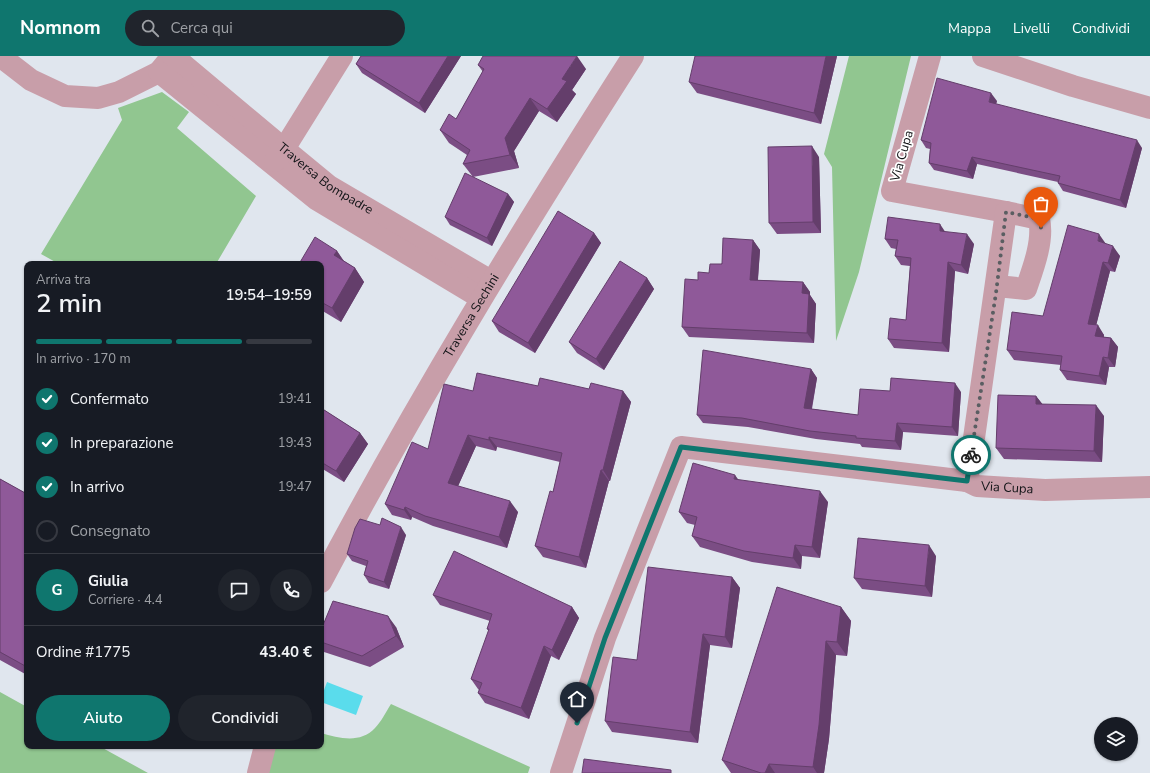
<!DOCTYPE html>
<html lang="it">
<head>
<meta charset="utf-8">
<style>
	:root { --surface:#171b24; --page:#20242c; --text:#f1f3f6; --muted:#9ea1a6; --line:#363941; --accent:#0f766e }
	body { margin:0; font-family:"Nunito Sans",sans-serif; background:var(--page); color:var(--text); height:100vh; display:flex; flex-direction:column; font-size:15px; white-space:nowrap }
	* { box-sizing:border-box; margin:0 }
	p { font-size:13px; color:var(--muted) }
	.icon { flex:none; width:22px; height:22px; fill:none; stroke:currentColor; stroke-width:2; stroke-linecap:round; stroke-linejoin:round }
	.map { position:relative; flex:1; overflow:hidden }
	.sheet { position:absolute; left:24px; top:205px; width:300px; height:488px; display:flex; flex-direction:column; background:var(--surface); border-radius:8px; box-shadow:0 1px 3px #0004 }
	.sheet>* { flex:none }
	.fabs { position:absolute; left:1094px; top:661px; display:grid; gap:8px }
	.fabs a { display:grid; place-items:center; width:44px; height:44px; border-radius:50%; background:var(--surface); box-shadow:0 1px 3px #0004; font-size:20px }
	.pin { position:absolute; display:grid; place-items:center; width:34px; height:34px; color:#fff; margin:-41px -17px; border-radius:50% 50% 50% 0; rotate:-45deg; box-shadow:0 0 4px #0007 }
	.pin .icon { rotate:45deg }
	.courier { position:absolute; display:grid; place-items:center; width:40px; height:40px; margin:-20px; border:3px solid #0f766e; border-radius:50%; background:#fff; color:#222; box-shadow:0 1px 5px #0007 }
	.head em { font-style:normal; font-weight:600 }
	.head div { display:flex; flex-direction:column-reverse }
	.head { display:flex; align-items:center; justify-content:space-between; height:68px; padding:0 12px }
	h1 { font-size:26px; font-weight:600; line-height:30px }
	.bar { display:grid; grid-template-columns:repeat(4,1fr); gap:6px 4px; align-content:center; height:48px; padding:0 12px }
	.bar i { height:5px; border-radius:3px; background:var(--line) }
	.bar .current { background:var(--accent) }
	.bar p { grid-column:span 4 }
	.line { display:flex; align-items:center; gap:10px; padding:0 12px; border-top:1px solid var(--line) }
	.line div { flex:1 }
	.round { display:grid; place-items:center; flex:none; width:42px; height:42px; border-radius:21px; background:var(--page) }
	ol { padding:0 12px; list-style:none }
	li { display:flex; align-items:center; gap:12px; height:44px }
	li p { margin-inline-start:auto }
	li .icon { padding:4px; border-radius:50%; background:var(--accent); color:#fff; stroke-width:4 }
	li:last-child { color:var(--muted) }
	li i { width:22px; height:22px; border:2px solid var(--line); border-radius:50% }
	.button { display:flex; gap:8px; margin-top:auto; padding:8px 12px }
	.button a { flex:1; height:46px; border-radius:24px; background:var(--accent); color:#fff; font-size:16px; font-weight:600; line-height:46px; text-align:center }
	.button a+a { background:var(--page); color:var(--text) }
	header { display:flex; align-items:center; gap:24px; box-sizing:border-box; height:56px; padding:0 20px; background:var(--accent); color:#fff }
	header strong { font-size:19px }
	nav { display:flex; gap:22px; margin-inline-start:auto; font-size:14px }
	.search { width:280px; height:36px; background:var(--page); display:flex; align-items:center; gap:10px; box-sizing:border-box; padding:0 14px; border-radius:22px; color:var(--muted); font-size:15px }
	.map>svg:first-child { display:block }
	.green { fill:#91c690 }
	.water { fill:#5adcec }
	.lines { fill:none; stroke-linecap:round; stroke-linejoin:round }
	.minor { stroke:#c89ea9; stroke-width:22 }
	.wall { fill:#7b4d84 }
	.shaded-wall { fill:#643e6b }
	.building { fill:#8f5999; stroke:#643e6b }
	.done { stroke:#5a5e62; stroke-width:4; stroke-dasharray:0 7.2 }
	.route { stroke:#0f766e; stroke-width:5 }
	.labels { text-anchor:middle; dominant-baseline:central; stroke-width:3.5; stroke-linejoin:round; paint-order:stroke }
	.street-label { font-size:13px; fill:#121417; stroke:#fff }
</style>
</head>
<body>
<header>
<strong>Nomnom</strong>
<div class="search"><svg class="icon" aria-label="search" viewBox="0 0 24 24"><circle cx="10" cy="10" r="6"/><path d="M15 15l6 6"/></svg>Cerca qui</div>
<nav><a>Mappa</a><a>Livelli</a><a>Condividi</a></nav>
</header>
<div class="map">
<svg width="1150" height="717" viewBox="0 0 1150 717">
	<rect width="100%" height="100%" fill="#e0e6ee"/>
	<path class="green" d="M849,0H911L859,216L836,285L832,111L824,98Z
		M162,36L189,56L177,72L256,140L216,208H59L41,198L122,64L118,52Z
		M0,636L27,651V690H99L148,717H0Z
		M391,648L530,711L528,717H265L271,690H321V677C339,682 360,688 375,672C381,666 386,656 391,648Z"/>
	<path class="water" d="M327,626L363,640L356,659L321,646V642Z"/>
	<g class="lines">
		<g class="minor">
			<path d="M0,0L31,24L65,40L98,42L119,36L159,16L168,5"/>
			<path id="s1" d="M173,0L284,93L329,130L491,225"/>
			<path d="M930,0L892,135L1006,156"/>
			<path d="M983,0L1073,30L1150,52"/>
			<path d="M159,16L316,143L481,242"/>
			<path d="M275,105L284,93L342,0"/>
			<path d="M967,425L974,382L1006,156L1039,163C1044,184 1033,213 1026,233L997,230"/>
			<path id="s2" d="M321,526C416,346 523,172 633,0"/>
			<path d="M258,717L265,690"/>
			<path id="s3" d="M561,717L605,582L681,391L967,425L977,430L1045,434L1150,431"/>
		</g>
	</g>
	<path class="wall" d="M361,0H461L425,57L362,17L356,8Z
		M837,0L821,68L697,37L689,26Z
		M478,9L586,13L572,34L576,38L557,66L539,55L514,95L519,112L473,121L463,108L467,99L449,87L440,74L456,63L483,16Z
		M997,45L996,48L1142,92L1126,152L1063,135L1058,127V126L977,108L973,123L934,114L929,107L930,93L926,92L921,84Z
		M819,101L821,177L777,178L769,167Z
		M508,138L514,146L492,190L450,169L445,161Z
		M945,176L974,188L968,218L955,215L949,296L894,292L888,283L906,264L910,210L901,209L895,200L896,193L891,192L885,183Z
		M594,177L601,187L535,297L499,276L492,265Z
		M753,184L760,194L758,224L803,226L810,236V239L816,248L814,287L689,281L682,271L709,217Z
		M1106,188L1120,200L1115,216L1110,215L1096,269L1104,279V281L1111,282L1118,291L1115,311H1109L1106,329L1067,324L1060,314L1061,309L1014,304L1007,294L1043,260Z
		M337,195L344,205L355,212L364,226L341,266L321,254V208Z
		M647,222L654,233L604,314L577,297L569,286Z
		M811,313L817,322L812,353L858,359L890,335L961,336L958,380L903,376L901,394L862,391L860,388L816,383L748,371L703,367L697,359Z
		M538,330L623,335L631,346L610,425H609L586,512L543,501L535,490L553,436L560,406L497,391L496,395L476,390L458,430L518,456L507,492L433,470L412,461L411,464L392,459L385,448L428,393L473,335Z
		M1036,340L1042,348L1104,360L1102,406L1004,403L996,392Z
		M321,352L360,377L368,388L344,426L321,412Z
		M0,423L27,438V619L0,604Z
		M738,424L828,446L820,502L802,500L801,513L752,506L700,491L692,480L695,469L687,467L679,456Z
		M380,469L406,479L389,533L369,527L364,519L366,510L352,505L347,498Z
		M936,500L932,541L862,533L854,522Z
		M732,521L740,532L732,592L710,589L698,687L612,676L605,665L637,604Z
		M433,539L572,551L579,562L559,604L551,600L529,663L485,647L478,637L479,634L478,633L471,623L489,575L487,573L490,565L440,549Z
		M841,551L851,565L847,600L836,599L829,683L824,717H731L722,704Z
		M396,571L404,591L370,611L324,596L321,592V574Z"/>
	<path class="shaded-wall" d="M448,0H461L425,57L419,47Z
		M577,0L586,13L572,34L576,38L557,66L547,53L562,23Z
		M826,0H837L821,68L814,57Z
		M991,37L997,45L994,54L989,46Z
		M530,42L539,55L514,95L519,112L510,99L505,82Z
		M1137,84L1142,92L1126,152L1120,144Z
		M812,90L819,101L821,177L813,166Z
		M972,101L977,108L973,123L967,115Z
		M508,138L514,146L492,190L487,182Z
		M940,168L946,177L940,175Z
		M594,177L601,187L535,297L528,287Z
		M967,178L974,188L968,218L961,209Z
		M1099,178L1106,188L1098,185Z
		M753,184L760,194L757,234L750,224Z
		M1113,190L1120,200L1115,216L1108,207Z
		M337,195L346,209L334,199Z
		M948,206L955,215L949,296L942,287Z
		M1103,206L1110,215L1094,278L1088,268Z
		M355,212L364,226L341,266L332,252Z
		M647,222L654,233L604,314L596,303Z
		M803,226L810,236V239L816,248L814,287L807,277L802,237Z
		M1098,269L1104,279L1102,290L1095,280Z
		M1111,282L1118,291L1115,311L1108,302Z
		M1103,301L1109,311L1106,329L1099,320Z
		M811,313L817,322L810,361L804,352Z
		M955,327L961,336L958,380L952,371Z
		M623,335L631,346L610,425L603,414Z
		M1036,340L1044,350L1036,348Z
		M1096,349L1104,360L1102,406L1094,395Z
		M897,367L903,376L901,394L895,385Z
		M360,377L368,388L344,426L336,415Z
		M468,379L476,390L455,437L448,427Z
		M489,381L497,391L496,395L489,384Z
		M601,414L609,425L586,512L579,501Z
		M735,419L743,430L734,423Z
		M820,435L828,446L820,502L812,491Z
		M510,445L518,456L507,492L499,481Z
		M405,451L412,461L411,464L404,454Z
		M401,471L406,479L389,533L384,526Z
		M795,489L802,500L801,513L793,502Z
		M929,489L936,500L932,541L925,530Z
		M732,521L740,532L732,592L725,581Z
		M572,551L579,562L559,604L552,594Z
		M841,551L851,565L847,600L837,586Z
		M388,560L396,571L404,591L396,580Z
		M703,578L710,589L698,687L690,676Z
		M826,585L836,599L829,683L824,717H817L813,711Z
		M544,590L551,600L529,663L521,652Z
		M769,708L775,717H765Z"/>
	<path class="building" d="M361,0H448L419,47L356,8Z
		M483,0H577L562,23L567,25L547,53L530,42L505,82L510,99L463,108L470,94L440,74L449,58L456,63L484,13L478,9Z
		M695,0H826L814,57L689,26Z
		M937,22L991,37L989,46L1137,84L1120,144L1058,127L1060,120L972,101L967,115L929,107L931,87L921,84Z
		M812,90L813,166L769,167L768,91Z
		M465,117L508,138L487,182L445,161Z
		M558,155L594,177L528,287L492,265Z
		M888,161L940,168V175L967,178L961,209L948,206L942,287L888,283L890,262L906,264L911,202L895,200L898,184L885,183Z
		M1068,169L1099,178L1098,185L1113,190L1108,207L1103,206L1088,268L1098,269L1095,280L1111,282L1108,302L1103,301L1099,320L1060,314L1062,300L1007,294L1012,256L1043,260Z
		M315,181L337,195L334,199L355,212L332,252L321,246V208H299Z
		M723,182L753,184L750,224L803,226L802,237L809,238L807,277L682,271L685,223L698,224V216L709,217L710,208H722Z
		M620,205L647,222L596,303L569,286Z
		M703,294L811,313L804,352L858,359L860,333L890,335L891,322L955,327L952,371L897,367L895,385L856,382V380L810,375L742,362L697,359Z
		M477,317L538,330L540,322L589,333L591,327L623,335L603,414H601L579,501L535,490L550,435L553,436L562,397L489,381V384L468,379L448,427L510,445L499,481L425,460L405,451L404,454L385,448L412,386L428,393L444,328L473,335Z
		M998,339L1036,340V348L1096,349L1094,395L996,392Z
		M321,352L360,377L336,415L321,406Z
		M693,407L735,419L734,423L820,435L812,491L795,489L793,502L744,495L692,480L697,461L679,456Z
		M0,423L27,438V611L0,596Z
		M382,462L401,471L384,526L364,519L368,505L347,498L355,472L360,463L380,469Z
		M858,482L929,489L925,530L854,522Z
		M454,495L572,551L552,594L544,590L521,652L478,637L482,627L471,623L489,573H487L492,558L433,539Z
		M648,511L732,521L725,581L703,578L690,676L605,665L613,601L637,604Z
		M777,531L841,551L837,586L826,585L819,669L813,711L769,708L765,717H761L722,704Z
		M333,545L388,560L396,580L362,600L321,586V574Z
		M584,703L671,714V717H582Z"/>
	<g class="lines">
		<path class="done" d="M971,399L996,237L1006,156L1039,163L1041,172"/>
		<path class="route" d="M577,667L605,582L681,391L967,425L971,399"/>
	</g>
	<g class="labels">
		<g class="street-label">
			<text transform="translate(902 100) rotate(-74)">Via Cupa</text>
			<text stroke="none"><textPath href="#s1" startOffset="196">Traversa Bompadre</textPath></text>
			<text stroke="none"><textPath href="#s2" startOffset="306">Traversa Sechini</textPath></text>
			<text stroke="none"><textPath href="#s3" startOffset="677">Via Cupa</textPath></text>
		</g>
	</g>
</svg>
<div class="fabs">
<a><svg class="icon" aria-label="layers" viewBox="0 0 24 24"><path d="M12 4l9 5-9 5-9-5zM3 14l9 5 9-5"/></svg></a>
</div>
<div class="pin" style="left:1041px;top:172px;background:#ea580c"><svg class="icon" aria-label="bag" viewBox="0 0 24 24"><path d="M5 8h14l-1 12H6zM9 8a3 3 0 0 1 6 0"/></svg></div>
<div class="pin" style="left:577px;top:667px;background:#1f2937"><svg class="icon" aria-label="home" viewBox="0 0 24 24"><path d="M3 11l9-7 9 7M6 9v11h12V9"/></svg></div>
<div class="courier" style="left:971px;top:399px"><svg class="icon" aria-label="bike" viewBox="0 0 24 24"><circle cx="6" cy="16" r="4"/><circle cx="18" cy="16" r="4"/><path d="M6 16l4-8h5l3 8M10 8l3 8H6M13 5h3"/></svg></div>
<section class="sheet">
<div class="head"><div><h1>2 min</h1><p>Arriva tra</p></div><em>19:54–19:59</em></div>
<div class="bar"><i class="current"></i><i class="current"></i><i class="current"></i><i></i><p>In arrivo · 170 m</p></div>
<ol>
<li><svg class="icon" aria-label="check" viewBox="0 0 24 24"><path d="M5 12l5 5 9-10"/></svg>Confermato<p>19:41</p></li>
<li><svg class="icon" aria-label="check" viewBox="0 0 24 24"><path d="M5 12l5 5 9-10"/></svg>In preparazione<p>19:43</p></li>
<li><svg class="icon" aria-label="check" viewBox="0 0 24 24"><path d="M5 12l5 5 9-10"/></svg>In arrivo<p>19:47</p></li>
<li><i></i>Consegnato</li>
</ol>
<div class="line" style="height:72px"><b class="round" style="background:var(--accent);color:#fff">G</b><div><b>Giulia</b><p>Corriere · 4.4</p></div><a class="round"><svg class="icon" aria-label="chat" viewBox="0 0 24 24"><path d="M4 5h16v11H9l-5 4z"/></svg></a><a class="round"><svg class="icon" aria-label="phone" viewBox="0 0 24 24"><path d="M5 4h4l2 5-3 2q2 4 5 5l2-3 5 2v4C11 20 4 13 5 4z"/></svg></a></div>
<div class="line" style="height:52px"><div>Ordine #1775</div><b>43.40 €</b></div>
<div class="button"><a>Aiuto</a><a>Condividi</a></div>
</section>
</div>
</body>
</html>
